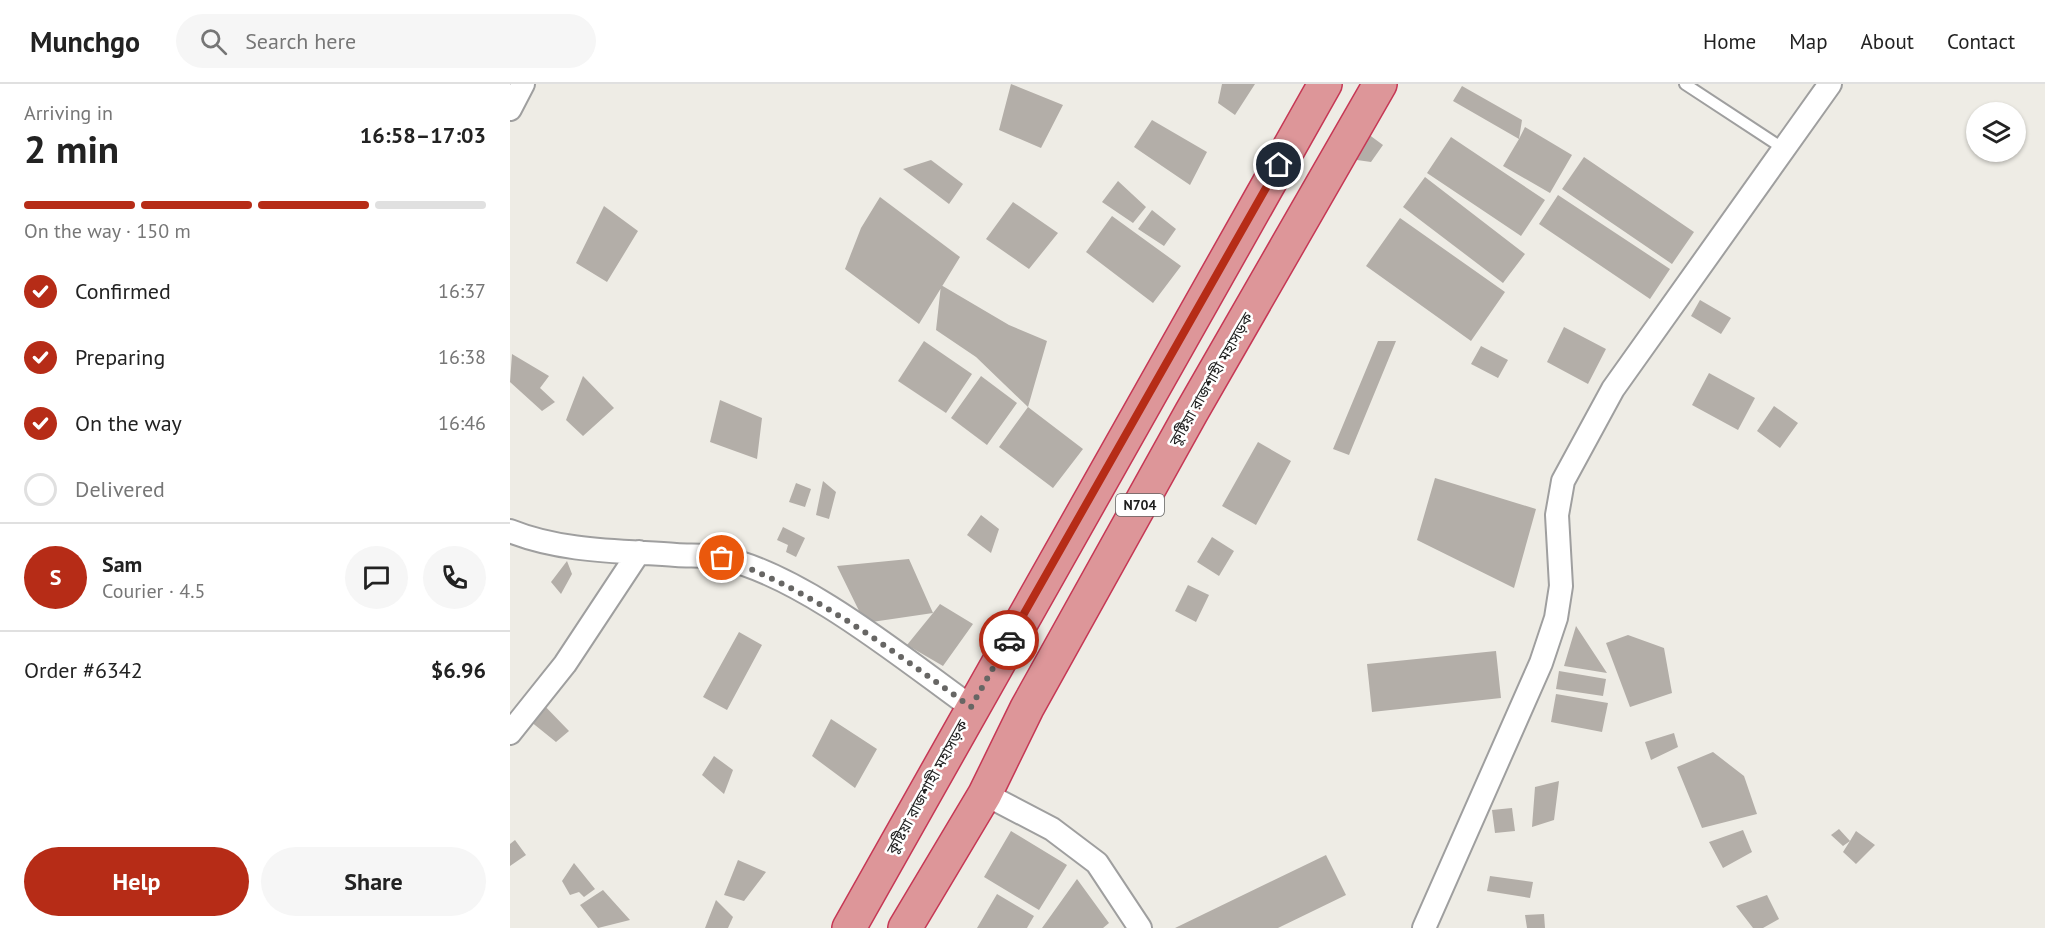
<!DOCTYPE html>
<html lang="en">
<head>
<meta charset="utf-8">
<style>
	:root { --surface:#fff; --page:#f6f6f6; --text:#222; --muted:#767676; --line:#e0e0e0; --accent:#b62c17 }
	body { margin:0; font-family:"PT Sans","Noto Sans Bengali",sans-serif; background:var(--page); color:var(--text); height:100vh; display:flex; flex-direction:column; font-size:22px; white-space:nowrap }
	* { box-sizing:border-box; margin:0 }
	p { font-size:20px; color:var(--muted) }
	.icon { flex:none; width:33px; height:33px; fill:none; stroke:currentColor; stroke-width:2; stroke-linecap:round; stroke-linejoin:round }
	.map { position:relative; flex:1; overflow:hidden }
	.details { display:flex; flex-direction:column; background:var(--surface); width:510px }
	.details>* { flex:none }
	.buttons { position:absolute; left:1456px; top:18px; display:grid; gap:12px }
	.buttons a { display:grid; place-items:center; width:60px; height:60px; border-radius:50%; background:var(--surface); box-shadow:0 2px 4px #0004; font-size:30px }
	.pin { position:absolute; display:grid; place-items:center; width:51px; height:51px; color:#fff; margin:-26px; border:3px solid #fff; border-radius:50%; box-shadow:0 2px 6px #0007 }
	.courier { position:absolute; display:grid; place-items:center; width:60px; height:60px; margin:-30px; border:4px solid #b62c17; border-radius:50%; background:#fff; color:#222; box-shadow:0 2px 8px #0007 }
	.headline em { font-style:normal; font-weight:700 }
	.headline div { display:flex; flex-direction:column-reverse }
	.headline { display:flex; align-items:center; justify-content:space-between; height:102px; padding:0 24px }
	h1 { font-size:39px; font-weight:700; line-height:45px }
	.bar { display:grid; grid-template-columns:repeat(4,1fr); gap:9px 6px; align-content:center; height:72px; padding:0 24px }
	.bar i { height:8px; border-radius:4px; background:var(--line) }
	.bar .on { background:var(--accent) }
	.bar p { grid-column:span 4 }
	.line { display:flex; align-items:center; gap:15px; padding:0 24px; border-top:2px solid var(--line) }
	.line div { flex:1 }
	.round { display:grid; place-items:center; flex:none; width:63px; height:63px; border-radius:32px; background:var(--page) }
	ol { padding:0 24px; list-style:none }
	li { display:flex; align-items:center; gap:18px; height:66px }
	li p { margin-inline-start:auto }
	li .icon { padding:6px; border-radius:50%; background:var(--accent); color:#fff; stroke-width:4 }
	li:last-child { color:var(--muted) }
	li i { width:33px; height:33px; border:3px solid var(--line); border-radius:50% }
	.primary-button { display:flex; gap:12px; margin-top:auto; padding:12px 24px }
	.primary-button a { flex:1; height:69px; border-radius:36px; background:var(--accent); color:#fff; font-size:24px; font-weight:700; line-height:69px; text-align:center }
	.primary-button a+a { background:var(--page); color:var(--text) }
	header { display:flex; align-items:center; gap:36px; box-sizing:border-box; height:84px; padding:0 30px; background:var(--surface); border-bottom:2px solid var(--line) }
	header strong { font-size:28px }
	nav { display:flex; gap:33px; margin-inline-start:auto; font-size:21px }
	.search { width:420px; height:54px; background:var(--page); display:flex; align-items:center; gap:15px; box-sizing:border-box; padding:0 21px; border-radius:33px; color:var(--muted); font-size:22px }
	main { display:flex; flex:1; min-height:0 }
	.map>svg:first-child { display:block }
	.building { fill:#b3aea8 }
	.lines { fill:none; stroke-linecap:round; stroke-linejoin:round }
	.lane-casing { stroke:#9f9f9f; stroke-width:14 }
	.street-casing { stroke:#9f9f9f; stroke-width:26 }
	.highway-casing { stroke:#c63855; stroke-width:36 }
	.lane { stroke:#fff; stroke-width:10 }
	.street { stroke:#fff; stroke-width:22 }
	.highway { stroke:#dd9699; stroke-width:33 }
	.done { stroke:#676664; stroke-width:6; stroke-dasharray:0 10.8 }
	.route { stroke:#b62c17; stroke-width:8 }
	.labels { text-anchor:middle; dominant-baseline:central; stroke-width:5; stroke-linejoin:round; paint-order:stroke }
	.shield { fill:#fff; stroke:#626262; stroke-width:1.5 }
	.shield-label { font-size:14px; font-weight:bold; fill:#1e1e1e }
	.street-label { font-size:15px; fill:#1e1e1e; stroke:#fff }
</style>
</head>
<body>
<header>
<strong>Munchgo</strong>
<div class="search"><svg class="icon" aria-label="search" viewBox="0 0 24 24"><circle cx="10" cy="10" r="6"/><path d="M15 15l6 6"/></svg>Search here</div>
<nav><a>Home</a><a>Map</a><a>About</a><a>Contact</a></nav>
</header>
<main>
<section class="details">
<div class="headline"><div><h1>2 min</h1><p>Arriving in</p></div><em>16:58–17:03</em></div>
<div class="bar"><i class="on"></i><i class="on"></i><i class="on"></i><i></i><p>On the way · 150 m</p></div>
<ol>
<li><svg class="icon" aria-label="check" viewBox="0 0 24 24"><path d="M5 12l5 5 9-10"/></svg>Confirmed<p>16:37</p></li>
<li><svg class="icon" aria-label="check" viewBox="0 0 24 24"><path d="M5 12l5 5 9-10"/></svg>Preparing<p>16:38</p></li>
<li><svg class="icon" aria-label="check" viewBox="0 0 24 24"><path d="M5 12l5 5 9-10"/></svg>On the way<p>16:46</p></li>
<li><i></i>Delivered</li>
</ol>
<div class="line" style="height:108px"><b class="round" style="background:var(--accent);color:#fff">S</b><div><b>Sam</b><p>Courier · 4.5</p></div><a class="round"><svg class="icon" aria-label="chat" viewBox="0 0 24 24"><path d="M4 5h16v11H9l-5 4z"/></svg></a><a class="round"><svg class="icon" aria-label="phone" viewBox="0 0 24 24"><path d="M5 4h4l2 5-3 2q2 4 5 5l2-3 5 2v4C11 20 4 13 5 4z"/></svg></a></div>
<div class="line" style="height:78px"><div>Order #6342</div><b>$6.96</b></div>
<div class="primary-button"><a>Help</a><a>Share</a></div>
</section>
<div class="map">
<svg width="1535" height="844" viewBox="0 0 1535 844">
	<rect width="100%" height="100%" fill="#eeece5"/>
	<path class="building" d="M501,0L553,21L531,64L489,46Z
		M712,0H745L725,31L708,19Z
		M952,2L1012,36L1009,55L1015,43L1062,71L1040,109L993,82L1009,55L943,17Z
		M642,36L697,68L680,101L624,63Z
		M858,50L873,61L861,78L840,75Z
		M941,53L1035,116L1011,152L917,89Z
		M1074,73L1184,148L1162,180L1052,105Z
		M421,76L453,100L439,120L393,85Z
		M915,93L1015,170L993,199L893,123Z
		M608,97L636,123L623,139L592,118Z
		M1048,111L1160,185L1140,215L1029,140Z
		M370,113L450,173L409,240L335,185L351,144Z
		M503,118L548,149L519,185L476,155Z
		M94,122L128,147L97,198L66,179Z
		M642,126L666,145L654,162L628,145Z
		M602,132L671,182L643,219L576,168Z
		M890,134L995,208L961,257L856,182Z
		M431,201L499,241L537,257L518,323L573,365L543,404L489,363L518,323L466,273L426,246Z
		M1190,216L1221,234L1211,250L1181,232Z
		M1054,243L1096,265L1078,300L1037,278Z
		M414,257L462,290L436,329L388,297Z
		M868,257H886L839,371L823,365Z
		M971,262L998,276L988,294L961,280Z
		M2,270L39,292L30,304L45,318L32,327L0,298Z
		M1199,289L1245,314L1228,346L1182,321Z
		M73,292L104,324L73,352L56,336Z
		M471,292L507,319L477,361L441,334Z
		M210,316L252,334L247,375L200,358Z
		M1264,322L1288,339L1270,364L1247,347Z
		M748,358L781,377L746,441L712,422Z
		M925,394L1026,425L1004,504L907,456Z
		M313,397L326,408L319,435L306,431Z
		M286,399L301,405L295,423L279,418Z
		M471,431L489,445L481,469L457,451Z
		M273,443L295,454L286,473L276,468L278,461L267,456Z
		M702,453L724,467L709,492L687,478Z
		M399,475L423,529L430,520L463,540L433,582L397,561L423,529L355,539L327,482Z
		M57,477L62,490L51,510L41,498Z
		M678,501L699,511L686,538L665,527Z
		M1066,542L1097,589L1054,582Z
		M229,548L252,561L217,626L193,613Z
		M1118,551L1154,564L1162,609L1120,623L1096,559Z
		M986,567L991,614L862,628L857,580Z
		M1049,587L1096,595L1093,612L1046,605Z
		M1046,610L1098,619L1092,648L1041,638Z
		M28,615L59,647L46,658L15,633Z
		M321,635L367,665L345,704L302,672Z
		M1164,649L1168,663L1141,676L1135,658Z
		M1203,668L1234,692L1247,730L1192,744L1167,683Z
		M204,672L223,686L214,710L192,691Z
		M1049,697L1044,736L1022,743L1025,703Z
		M1002,724L1005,747L985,749L982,726Z
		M1329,745L1340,757L1346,747L1365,761L1346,780L1333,768L1340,757L1333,762L1321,751Z
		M1233,746L1242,768L1213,784L1199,758Z
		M501,747L557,781L529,826L474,793Z
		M5,756L16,771L0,782V760Z
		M816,771L836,811L768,844H665Z
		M228,776L256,788L234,817L214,811Z
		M64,779L85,805L74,813L69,808L60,811L52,797Z
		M980,792L1023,798L1020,814L977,807Z
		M567,795L599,839L593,844H532Z
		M93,806L120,836L88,844L70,821Z
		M487,810L524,832L517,844H467Z
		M1257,811L1269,835L1253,844H1243L1226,822Z
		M206,816L223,833L218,844H195Z
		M1034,830L1035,844H1017L1015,831Z"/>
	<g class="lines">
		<defs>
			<path id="lane" d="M1175,0L1274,65"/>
			<path id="street" d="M0,25L13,0
				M0,447C52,468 111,467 166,471C181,472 197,471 212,474C292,491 394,575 461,623
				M0,649L55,580L129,468
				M475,710L542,745L587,779L630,844
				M914,844L1031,579L1046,534L1051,502L1047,431L1053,397L1103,305L1320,0"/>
			<path id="highway" d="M339,844L815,0
				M395,844L475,710L517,624L681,329L870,0"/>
		</defs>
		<use href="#lane" class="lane-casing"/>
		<use href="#street" class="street-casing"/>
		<use href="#highway" class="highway-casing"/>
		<use href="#lane" class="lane"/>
		<use href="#street" class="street"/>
		<use href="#highway" class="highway"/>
	</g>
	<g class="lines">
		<path class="done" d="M212,474C305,507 381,566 461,623L499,556"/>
		<path class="route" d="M499,556L769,81"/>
	</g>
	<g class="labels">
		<rect class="shield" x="606" y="410" width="48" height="22" rx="4.5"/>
		<g class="shield-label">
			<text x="630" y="421">N704</text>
		</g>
		<g class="street-label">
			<text transform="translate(701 295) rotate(-60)">কুষ্টিয়া রাজশাহী মহাসড়ক</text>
			<text transform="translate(417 703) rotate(-61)">কুষ্টিয়া রাজশাহী মহাসড়ক</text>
		</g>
	</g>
</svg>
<div class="buttons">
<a><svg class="icon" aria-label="layers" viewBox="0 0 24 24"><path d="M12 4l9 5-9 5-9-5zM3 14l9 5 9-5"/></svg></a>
</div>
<div class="pin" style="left:212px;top:474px;background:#ea580c"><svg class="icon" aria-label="bag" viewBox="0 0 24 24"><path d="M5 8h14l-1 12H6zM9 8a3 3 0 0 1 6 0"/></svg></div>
<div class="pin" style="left:769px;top:81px;background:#1f2937"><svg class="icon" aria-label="home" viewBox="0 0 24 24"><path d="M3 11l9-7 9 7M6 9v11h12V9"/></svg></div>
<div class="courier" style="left:499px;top:556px"><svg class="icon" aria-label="car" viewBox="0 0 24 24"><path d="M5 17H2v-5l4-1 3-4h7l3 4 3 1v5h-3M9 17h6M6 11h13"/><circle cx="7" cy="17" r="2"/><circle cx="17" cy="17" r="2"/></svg></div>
</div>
</main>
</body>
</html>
